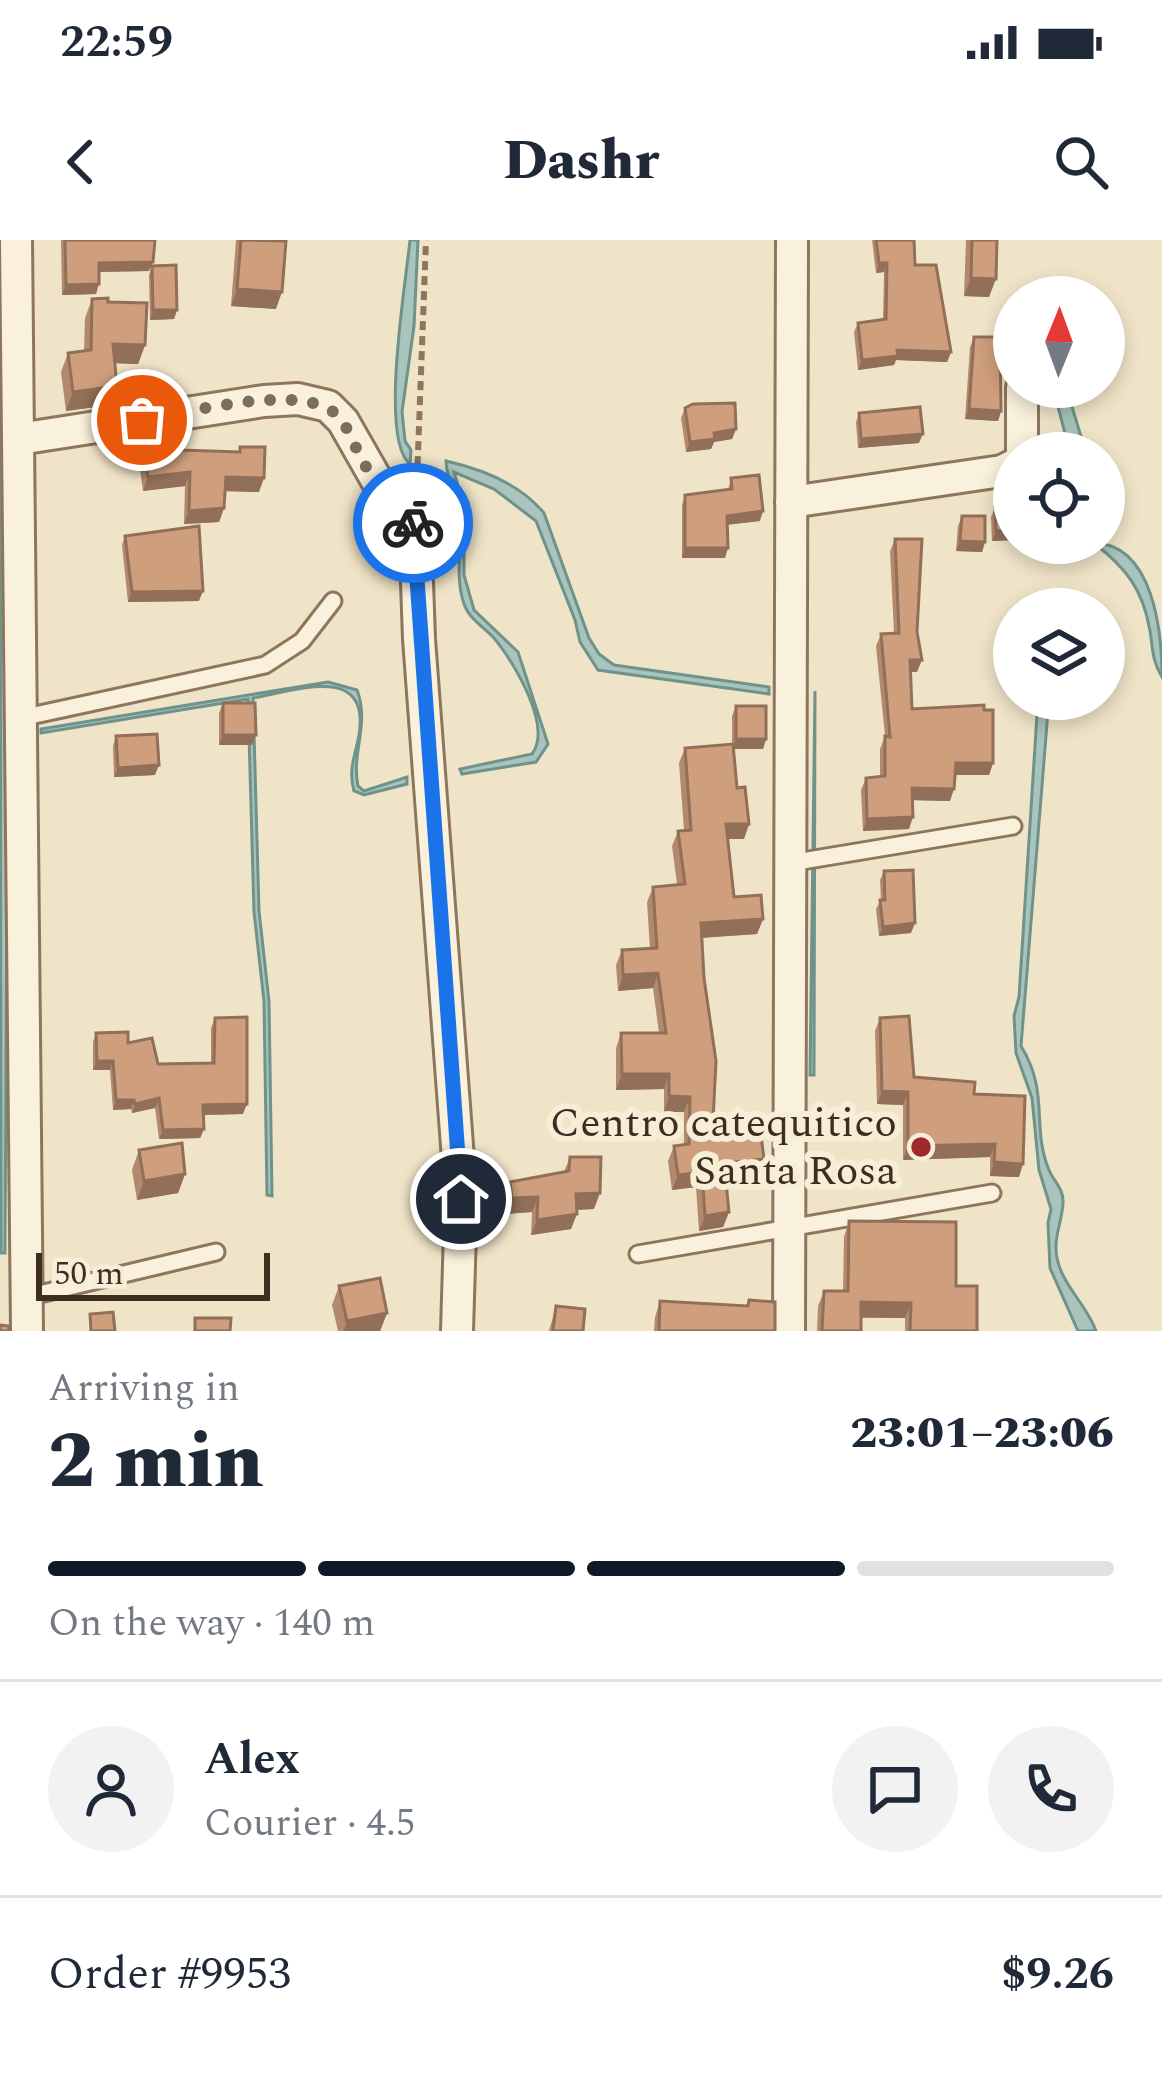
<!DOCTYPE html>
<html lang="en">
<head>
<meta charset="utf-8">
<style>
	:root { --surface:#fff; --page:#f2f2f3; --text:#1f2937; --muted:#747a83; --line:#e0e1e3; --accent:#111827 }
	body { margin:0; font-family:Spectral,serif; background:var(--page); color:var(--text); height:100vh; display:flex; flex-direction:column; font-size:45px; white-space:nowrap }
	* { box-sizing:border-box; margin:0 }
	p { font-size:39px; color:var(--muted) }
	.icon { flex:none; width:66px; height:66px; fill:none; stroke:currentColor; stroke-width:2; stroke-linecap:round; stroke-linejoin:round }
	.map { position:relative; height:1091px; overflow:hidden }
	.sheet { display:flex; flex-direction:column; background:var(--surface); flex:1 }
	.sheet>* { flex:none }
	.needle { width:78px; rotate:1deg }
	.tools { position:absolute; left:993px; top:36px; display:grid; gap:24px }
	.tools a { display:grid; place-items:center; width:132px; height:132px; border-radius:50%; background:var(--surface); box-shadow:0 6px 18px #0003; font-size:60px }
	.scale { position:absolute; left:36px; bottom:30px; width:234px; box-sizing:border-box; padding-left:12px; border:6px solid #3d2e20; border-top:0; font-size:33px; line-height:42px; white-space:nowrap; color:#3d2e20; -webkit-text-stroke:9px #f7eed8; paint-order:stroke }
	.pin { position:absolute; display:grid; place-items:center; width:102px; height:102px; color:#fff; margin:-51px; border:6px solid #fff; border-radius:50%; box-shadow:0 3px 12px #0007 }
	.courier { position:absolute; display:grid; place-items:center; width:120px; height:120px; margin:-60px; border:9px solid #1a73e8; border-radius:50%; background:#fff; color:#222; box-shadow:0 3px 15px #0007 }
	.overview em { font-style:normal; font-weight:800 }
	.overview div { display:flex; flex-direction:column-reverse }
	.overview { display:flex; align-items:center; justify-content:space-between; height:204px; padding:0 48px }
	h1 { font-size:78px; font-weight:800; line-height:90px }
	.bar { display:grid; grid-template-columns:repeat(4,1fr); gap:18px 12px; align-content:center; height:144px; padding:0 48px }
	.bar i { height:15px; border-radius:9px; background:var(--line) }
	.bar .selected { background:var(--accent) }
	.bar p { grid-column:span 4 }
	.line { display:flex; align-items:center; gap:30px; padding:0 48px; border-top:3px solid var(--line) }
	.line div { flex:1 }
	.round { display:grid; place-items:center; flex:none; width:126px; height:126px; border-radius:63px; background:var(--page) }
	.status { display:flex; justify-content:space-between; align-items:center; height:84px; padding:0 60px; background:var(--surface); direction:ltr }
	.status svg { height:33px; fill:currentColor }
	header { display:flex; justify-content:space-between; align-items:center; height:156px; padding:0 48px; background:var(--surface); font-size:54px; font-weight:800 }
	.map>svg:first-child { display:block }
	.water { fill:#a9c4bc; stroke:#6f938a; stroke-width:3 }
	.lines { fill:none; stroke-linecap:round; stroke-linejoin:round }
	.service-casing { stroke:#8d765c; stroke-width:21 }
	.minor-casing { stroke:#8d765c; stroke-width:36 }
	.path { stroke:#8d765c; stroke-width:6; stroke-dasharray:9 6; stroke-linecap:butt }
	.service { stroke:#faf1dc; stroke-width:15 }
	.minor { stroke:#faf1dc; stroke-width:30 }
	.wall { fill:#b2896c }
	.shaded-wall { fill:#916f58 }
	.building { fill:#cf9f7d; stroke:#916f58; stroke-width:3 }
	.done { stroke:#7c6e5b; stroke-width:12; stroke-dasharray:0 21.6 }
	.route { stroke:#1a73e8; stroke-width:15 }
	.poi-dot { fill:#9e2a2b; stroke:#f7eed8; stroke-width:4.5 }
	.labels { text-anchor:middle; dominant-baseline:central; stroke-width:12; stroke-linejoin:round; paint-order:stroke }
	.poi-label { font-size:42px; fill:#3d2e20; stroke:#f7eed8; text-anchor:end }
</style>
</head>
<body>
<div class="status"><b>22:59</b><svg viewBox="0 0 49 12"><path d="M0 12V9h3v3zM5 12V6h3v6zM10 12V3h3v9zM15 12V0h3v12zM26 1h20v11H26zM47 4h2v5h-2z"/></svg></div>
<header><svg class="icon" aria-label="back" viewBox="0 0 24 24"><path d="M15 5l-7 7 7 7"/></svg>Dashr<svg class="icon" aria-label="search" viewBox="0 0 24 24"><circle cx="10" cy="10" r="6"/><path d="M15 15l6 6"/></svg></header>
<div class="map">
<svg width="1162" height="1091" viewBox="0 0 1162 1091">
	<rect width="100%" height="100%" fill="#f0e4c8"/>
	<path class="water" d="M0,0L8,443L5,1013H1Z
		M410,0H418L414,86L402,172L405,201L411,210L410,224C379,200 406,42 410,0Z
		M1053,147H1066L1086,213H1070Z
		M446,221C482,229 519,243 544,273L589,398L599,414L614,425L769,447V454L598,430L580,402L575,380L536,281L494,249L454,232L464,266V335L474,370L518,412L548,504L536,522L462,534L460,529L532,514C553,487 514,422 494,398C484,387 469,379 464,364C454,335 463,303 459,273C456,255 446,236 446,221Z
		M1094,303C1154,304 1162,394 1162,437C1152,420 1153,410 1150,391C1143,349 1126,328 1094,303Z
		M328,442L357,450C370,484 351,513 358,546L364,551L407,537V544L364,555L354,551C348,530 355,516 359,495C371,422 294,451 253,458L259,671L269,761L272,956L267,955L264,761L254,672L248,459L41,493V489Z
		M815,451L814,835H810Z
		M1038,459H1049L1021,806C1050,853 1031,887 1049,930C1054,942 1064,949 1063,963C1062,982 1053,998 1057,1018C1062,1045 1087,1065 1096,1091H1078L1050,1028L1048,983L1051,969L1039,930L1032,858L1016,813L1014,776L1019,757Z"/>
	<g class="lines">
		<defs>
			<path id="service" d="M21,478L265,425L302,401L333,361
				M790,623L1013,586
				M638,1014L992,953
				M27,1057L216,1012"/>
			<path id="minor" d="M16,0L27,1091
				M1022,148V213
				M19,199L264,161L298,159L328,166L343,181L380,246L415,286L419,399L461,959L457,1091
				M791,262L1002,231L1014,225
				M789,1091L792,0"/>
		</defs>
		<use href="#service" class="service-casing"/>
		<use href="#minor" class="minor-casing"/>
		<path class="path" d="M417,240L426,0"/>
		<use href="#service" class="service"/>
		<use href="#minor" class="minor"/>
	</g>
	<path class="wall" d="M61,0H155L149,31L99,32L96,54L62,55Z
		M236,0H276V69L231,66Z
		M872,0H914L915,25L951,112L947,122L896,120L894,125L858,130L854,92L858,83L883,79L884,32L876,33Z
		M966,0H997L989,57L964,56Z
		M152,26L177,70L174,79L150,80L149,35Z
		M92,59L108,62L145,105L138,124L115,123L110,165L66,171L61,132L68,113L84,111L85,78Z
		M974,97L1001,171L998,181L965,179L970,107Z
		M685,168L736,189L732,199L714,202L711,209L686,212L681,178Z
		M859,173L919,203L858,208L856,182Z
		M142,194L180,210L238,212L240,207L259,252L225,251L224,268L219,282L184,284L185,246L143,251L137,207Z
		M731,238L760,281L727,285L725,318H682V265L685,255L728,250Z
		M995,267H1014V300L992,301L991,277Z
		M962,276L985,302L982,312L956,311L958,286Z
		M125,296L199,361L128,362L122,305Z
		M895,299L917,392V432H910L912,469L993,523L989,535H955L950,561L912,560L909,589L863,591L861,550L866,538L880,537V509L885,496L876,406L881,394L894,393L890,311Z
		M223,463L252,505H219V473Z
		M736,466L766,499L763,509H734L737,548L749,584L744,599H727L734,657L763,679L757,694L702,698L713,881L722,899L764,919L758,934L725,938L729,972L723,987L699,991L696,947L672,950L668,921L674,906L684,905V872H664V849L616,850V808L621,793H659L653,748L618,751L616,725L622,710L650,709L647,662L653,647L677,644L672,606L678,591L684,590L679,523L685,508L732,504V476Z
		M116,496L155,535L114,537L113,506Z
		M884,631L911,693L879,696L876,669L881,660L880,640Z
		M215,778L243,874L203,875L204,889L200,898L159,899L155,868L132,873L131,869L113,870L110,830H93V802L96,793L128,803L158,824L211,823V788Z
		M880,778L914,837L974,854L1019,937L990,936V917L903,920V865L877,864L875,791Z
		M139,910L185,934L178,953L137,960L132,930Z
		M570,917L594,969L577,970L571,989L531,995L532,972L506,974L504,958L510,942L564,932Z
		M849,981L956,1046L977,1091H905V1078H861V1091H817L818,1066L824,1051H843L844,997Z
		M339,1046L387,1073L380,1091H338L332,1065Z
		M749,1060L775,1091H654L655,1077L660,1061L747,1066Z
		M556,1066L583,1091H549Z"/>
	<path class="shaded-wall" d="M153,22L149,31L95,32L99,23Z
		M879,23H887L884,32L876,33Z
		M971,38L996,39L989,57L964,56Z
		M99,44L96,54L62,55L66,45Z
		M237,49L282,52L276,69L231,66Z
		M153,70H177L174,79L150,80Z
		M113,104L145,105L138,124L106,123Z
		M897,110L951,112L947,122L896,120L894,125L858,130L862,120Z
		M117,146L110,165L66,171L73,152Z
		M969,169L1001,171L998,181L965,179Z
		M736,189L732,199L714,202L711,209L686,212L690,202L714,193Z
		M923,194L919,203L858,208L861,199Z
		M190,232L185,246L143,251L148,237Z
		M226,237L264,238L259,252L221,251Z
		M224,268L219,282L184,284L189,271Z
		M763,271L760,281L723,285L727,276Z
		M1014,290V300L992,301L996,291Z
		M960,301L985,302L982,312L956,311Z
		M685,308H728L725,318H682Z
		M203,351L199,361L128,362L132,352Z
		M910,420H922L917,432H905Z
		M223,495H256L252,505H219Z
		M736,499H766L763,509H732Z
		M956,523H993L989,535H951Z
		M159,525L155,535L114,537L118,528Z
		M912,548L954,549L950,561L907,560Z
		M913,577L909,589L863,591L867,579Z
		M726,584H749L744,599H720Z
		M763,679L757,694L696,698L701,683Z
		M915,683L911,693L879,696L883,687Z
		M658,733L653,748L618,751L623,735Z
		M97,821H113L110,830H93Z
		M622,834H669L664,849L616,850Z
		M882,851L908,852L903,865L877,864Z
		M669,856L690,857L684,872H664Z
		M159,858L155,868L132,873L135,864Z
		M116,860H134L131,869L113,870Z
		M247,864L243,874L200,875L203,865Z
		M204,889L200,898L159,899L163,890Z
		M995,904L990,917L903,920L908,906Z
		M764,919L758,934L719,939L724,923Z
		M994,922L1023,924L1019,937L990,936Z
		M702,932L696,947L672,950L678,935Z
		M185,934L178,953L137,960L144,941Z
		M600,953L594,969L571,970L576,954Z
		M538,957L532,972L506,974L512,958Z
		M729,972L723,987L699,991L705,976Z
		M577,974L571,989L531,995L537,980Z
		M861,1062L911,1063L905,1078L856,1077Z
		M387,1073L380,1091H344L347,1081Z"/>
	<path class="building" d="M65,0H155L153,22L99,23V44L66,45Z
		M241,0L286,1L282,52L237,49Z
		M876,0H914L915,25H936L951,112L897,110L898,116L862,120L858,83L886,79L887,23H879Z
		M972,0H997L996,39L971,38Z
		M176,25L177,70H153L152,26Z
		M108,58V62L147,63L145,105L113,104L117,146L73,152L68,113L91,110L92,59Z
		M974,97H1000L1001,171L969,169Z
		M735,163L736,189L714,193L715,199L690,202L685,168L693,164Z
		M920,167L923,194L861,199L859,173Z
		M177,189L180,210L240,212V207H265L264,238L226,237L224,268L189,271L190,232L148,237L142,194Z
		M759,235L763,271L727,276L728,308H685V255L732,249L731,238Z
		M995,267H1014V290L996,291Z
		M962,276H985V302L960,301Z
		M199,286L203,351L132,352L125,296Z
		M895,299H922L917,392L922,420H910L912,469L984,465V470H993V523H956L954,549L912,548L913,577L867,579L866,538L885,536V496L890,497L881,394L899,393Z
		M223,463H255L256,495H223Z
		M736,466H766V499H736Z
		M157,494L159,525L118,528L116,496Z
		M733,504L737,548L745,547L749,584H726L734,657L761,655L763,679L701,683L704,738L716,821L713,881H720L722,899L761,895L764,919L724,923L729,972L705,976L702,932L678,935L674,906L689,904L690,857L669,856V834H622L621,793H666L658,733L623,735L622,710L657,708L653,647L685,644L678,591L691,590L685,508Z
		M913,630L915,683L883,687L880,660H885L884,631Z
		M909,776L914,837L975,842L974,854L1025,856L1023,924L994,922L995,904L908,906V852L882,851L880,778Z
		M247,777V864L203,865L204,889L163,890L159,858L135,864L134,860H116L113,821H97L96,793L128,792V803L152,798L158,824L214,823L215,778Z
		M182,903L185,934L144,941L139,910Z
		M570,917H601L600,953L576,954L577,974L537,980L538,957L512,958L510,942L569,931Z
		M849,981L956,982V1046H977V1091H910L911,1063L861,1062V1091H822L824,1051H848Z
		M380,1038L387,1073L347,1081L339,1046Z
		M749,1060L775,1062V1091H659L660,1061L748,1066Z
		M556,1066L585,1069L583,1091H553Z
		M113,1072L115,1091H91L90,1074Z
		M195,1078H231L230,1091H195Z
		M0,1085L9,1086V1091H0Z"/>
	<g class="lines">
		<path class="done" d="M142,180C187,173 306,140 339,177C349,189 354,205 361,218C374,242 393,264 413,283"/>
		<path class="route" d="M413,283L461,959"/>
	</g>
	<circle class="poi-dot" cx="921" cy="907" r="12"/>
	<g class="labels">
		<g class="poi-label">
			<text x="897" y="883">Centro catequitico<tspan x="897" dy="48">Santa Rosa</tspan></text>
		</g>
	</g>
</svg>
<div class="tools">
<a><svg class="needle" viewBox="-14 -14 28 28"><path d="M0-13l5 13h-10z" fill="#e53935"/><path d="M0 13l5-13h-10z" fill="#747a83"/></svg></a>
<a><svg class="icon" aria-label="locate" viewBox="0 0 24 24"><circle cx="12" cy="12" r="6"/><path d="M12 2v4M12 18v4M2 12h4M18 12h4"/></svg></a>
<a><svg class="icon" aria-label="layers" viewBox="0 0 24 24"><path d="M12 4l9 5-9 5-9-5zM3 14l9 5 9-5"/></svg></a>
</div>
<div class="scale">50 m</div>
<div class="pin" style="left:142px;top:180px;background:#ea580c"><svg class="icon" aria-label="bag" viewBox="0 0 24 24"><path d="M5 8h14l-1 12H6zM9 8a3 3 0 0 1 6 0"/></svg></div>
<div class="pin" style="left:461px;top:959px;background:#1f2937"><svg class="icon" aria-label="home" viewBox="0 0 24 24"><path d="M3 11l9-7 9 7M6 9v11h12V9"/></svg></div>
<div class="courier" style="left:413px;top:283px"><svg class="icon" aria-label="bike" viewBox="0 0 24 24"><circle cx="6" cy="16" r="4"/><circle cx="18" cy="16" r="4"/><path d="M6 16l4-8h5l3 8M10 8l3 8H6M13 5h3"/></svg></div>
</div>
<section class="sheet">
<div class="overview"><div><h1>2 min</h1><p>Arriving in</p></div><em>23:01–23:06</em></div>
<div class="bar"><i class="selected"></i><i class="selected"></i><i class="selected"></i><i></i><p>On the way · 140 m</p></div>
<div class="line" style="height:216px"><a class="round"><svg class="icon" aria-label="person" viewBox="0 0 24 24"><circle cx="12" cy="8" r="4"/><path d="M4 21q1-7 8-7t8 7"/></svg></a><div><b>Alex</b><p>Courier · 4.5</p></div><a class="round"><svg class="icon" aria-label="chat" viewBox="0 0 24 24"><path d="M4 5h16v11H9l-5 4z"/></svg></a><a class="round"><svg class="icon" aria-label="phone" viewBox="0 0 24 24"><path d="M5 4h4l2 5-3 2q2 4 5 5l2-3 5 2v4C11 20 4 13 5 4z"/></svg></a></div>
<div class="line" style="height:156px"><div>Order #9953</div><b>$9.26</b></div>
</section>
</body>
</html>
